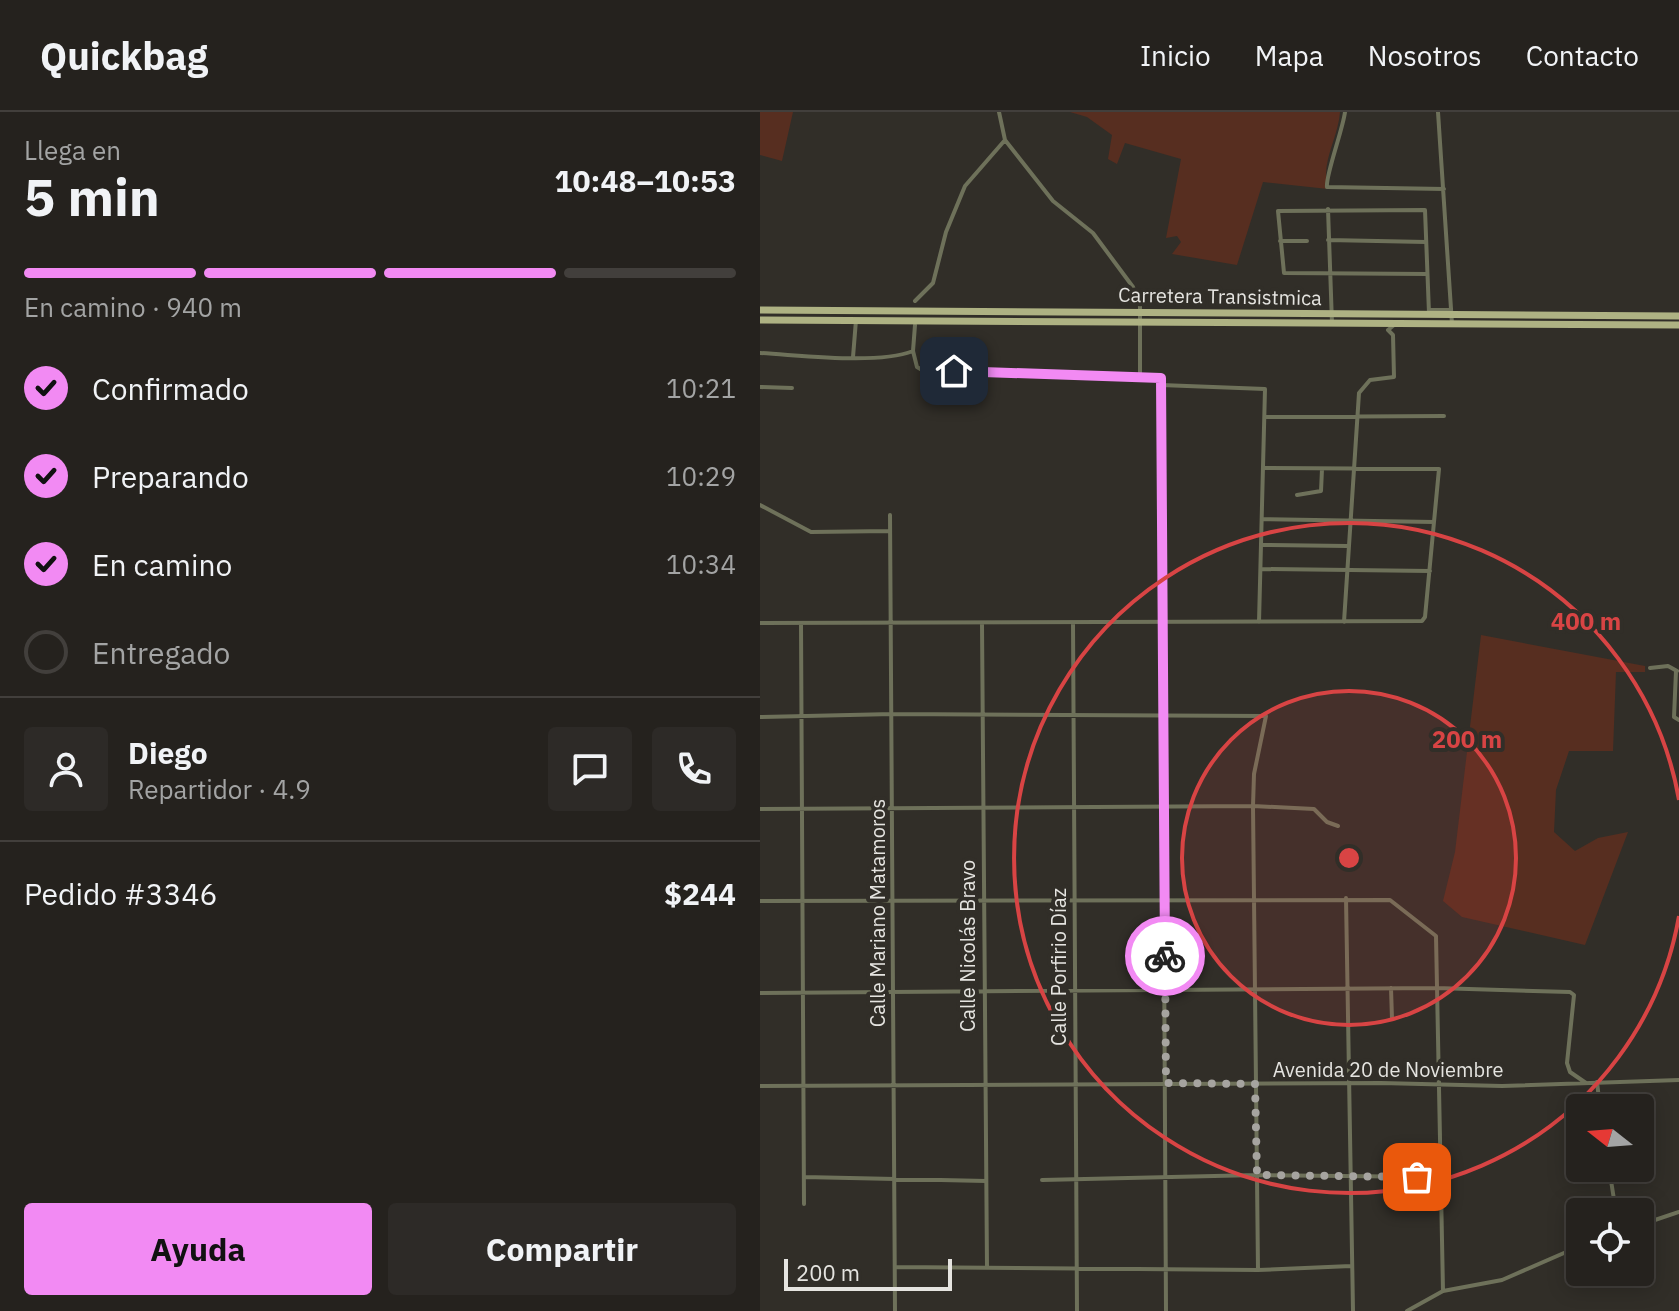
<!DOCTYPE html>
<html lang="es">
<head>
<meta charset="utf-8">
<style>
	:root { --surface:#25221e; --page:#2d2a27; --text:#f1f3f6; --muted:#a3a4a4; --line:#423f3c; --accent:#f28af3 }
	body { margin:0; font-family:"IBM Plex Sans",sans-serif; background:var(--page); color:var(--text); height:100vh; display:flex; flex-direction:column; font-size:30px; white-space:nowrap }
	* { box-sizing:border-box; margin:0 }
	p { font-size:26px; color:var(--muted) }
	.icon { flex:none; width:44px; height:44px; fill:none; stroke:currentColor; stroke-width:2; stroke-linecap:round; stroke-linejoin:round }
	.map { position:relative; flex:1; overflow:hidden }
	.side { display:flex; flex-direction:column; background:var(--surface); width:760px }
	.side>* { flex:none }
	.needle { width:52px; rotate:287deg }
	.controls { position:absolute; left:806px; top:982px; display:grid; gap:16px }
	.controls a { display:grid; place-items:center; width:88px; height:88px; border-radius:8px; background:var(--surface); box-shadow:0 4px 20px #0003,0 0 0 2px var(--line); font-size:40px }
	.scale { position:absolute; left:24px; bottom:20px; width:168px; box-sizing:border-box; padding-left:8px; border:4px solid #e5e4e0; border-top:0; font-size:22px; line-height:28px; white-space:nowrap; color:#e5e4e0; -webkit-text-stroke:6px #312e28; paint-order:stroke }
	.pin { position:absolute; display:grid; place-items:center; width:68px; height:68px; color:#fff; margin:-34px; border-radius:16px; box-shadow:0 4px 12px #0006 }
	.courier { position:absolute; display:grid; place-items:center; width:80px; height:80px; margin:-40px; border:6px solid #f28af3; border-radius:50%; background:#fff; color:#222; box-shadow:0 2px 10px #0007 }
	.overview em { font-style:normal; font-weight:800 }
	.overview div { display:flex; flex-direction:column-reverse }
	.overview { display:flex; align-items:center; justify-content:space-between; height:136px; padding:0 24px }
	h1 { font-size:52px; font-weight:800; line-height:60px }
	.bar { display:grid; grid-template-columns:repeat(4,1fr); gap:12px 8px; align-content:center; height:96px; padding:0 24px }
	.bar i { height:10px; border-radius:6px; background:var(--line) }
	.bar .on { background:var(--accent) }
	.bar p { grid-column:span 4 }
	.line { display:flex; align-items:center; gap:20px; padding:0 24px; border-top:2px solid var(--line) }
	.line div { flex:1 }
	.round { display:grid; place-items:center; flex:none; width:84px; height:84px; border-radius:8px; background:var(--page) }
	ol { padding:0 24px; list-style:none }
	li { display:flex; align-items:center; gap:24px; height:88px }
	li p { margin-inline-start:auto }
	li .icon { padding:8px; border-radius:50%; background:var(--accent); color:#111; stroke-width:4 }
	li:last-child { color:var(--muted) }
	li i { width:44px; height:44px; border:4px solid var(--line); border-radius:50% }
	.action { display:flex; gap:16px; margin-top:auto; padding:16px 24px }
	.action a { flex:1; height:92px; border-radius:8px; background:var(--accent); color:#111; font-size:32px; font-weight:800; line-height:92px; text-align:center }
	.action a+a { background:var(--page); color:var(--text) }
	header { display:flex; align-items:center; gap:48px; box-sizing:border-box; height:112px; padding:0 40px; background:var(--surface); border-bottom:2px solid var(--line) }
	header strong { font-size:38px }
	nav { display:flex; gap:44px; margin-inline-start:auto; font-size:28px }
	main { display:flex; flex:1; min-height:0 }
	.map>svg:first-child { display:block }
	.green { fill:#572e20 }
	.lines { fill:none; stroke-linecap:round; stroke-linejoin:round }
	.street { stroke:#6e715a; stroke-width:4 }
	.primary { stroke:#aeb283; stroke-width:7 }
	.done { stroke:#a6a4a0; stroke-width:8; stroke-dasharray:0 14.4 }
	.route { stroke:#f28af3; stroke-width:10 }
	.ring { fill:none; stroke:#d84444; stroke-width:4 }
	.labels { text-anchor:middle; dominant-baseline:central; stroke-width:8; stroke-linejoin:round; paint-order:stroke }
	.street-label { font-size:20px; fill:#e5e4e0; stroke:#312e28 }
	.centre { fill:#d84444; stroke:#312e28; stroke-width:4 }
	.ring-label { font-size:24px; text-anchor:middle; font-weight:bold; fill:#d84444; stroke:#312e28; stroke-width:8; stroke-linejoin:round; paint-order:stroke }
</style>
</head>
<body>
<header>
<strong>Quickbag</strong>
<nav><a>Inicio</a><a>Mapa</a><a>Nosotros</a><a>Contacto</a></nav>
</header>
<main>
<section class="side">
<div class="overview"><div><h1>5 min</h1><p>Llega en</p></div><em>10:48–10:53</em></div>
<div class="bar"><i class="on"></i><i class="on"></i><i class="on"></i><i></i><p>En camino · 940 m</p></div>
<ol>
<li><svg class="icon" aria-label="check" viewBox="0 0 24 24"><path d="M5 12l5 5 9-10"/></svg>Confirmado<p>10:21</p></li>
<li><svg class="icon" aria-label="check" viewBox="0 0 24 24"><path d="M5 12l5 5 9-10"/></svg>Preparando<p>10:29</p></li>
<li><svg class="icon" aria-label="check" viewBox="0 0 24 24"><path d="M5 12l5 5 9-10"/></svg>En camino<p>10:34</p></li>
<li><i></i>Entregado</li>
</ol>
<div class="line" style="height:144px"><a class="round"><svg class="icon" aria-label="person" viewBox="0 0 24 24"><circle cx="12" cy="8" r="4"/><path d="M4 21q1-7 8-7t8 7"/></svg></a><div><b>Diego</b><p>Repartidor · 4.9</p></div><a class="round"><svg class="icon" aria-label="chat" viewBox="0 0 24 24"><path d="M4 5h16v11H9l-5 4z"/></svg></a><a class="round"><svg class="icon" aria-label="phone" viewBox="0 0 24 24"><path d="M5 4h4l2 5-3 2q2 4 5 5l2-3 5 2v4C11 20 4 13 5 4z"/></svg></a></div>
<div class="line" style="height:104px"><div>Pedido #3346</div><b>$244</b></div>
<div class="action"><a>Ayuda</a><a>Compartir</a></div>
</section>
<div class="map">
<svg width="919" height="1199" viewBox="0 0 919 1199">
	<rect width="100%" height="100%" fill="#312e28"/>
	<path class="green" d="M0,0H33L22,49L0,43Z
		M310,0H580C578,27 560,51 568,77L503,70L477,153L412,142L421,130L417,124L406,126L421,47L365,31L357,52L348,47L352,23L327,5Z
		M721,523L885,554V560H856L853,639H809L796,678L794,720L815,739L838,726L868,720L825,833L702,805L683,789L695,740Z"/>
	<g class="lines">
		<path class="street" d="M239,0L245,28L293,89L333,121L373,175L380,194V265L401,266L406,1199
			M585,0C583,17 565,65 567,75L684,77
			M678,0L692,212
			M568,97L572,211
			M568,128L666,130
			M520,129H547
			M667,162L524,161L518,99L665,98L669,201
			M155,189L173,171L186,120L205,74L245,28
			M669,198H690
			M155,213L153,239L157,255L162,258L380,265
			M0,241C40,243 117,253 153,239
			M93,245L96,208
			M401,273L505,277L499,510
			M0,275L32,276
			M506,305L684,304
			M537,383L561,379L562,357
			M0,393L51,420L129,419
			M130,403L135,1199
			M502,407L674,410
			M502,433L587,434
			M501,457L670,459
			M584,510L599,281L610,268L634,265L633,223L628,218L634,213
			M0,511L662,509L665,505L679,357L505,356
			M41,511L44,1092
			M313,511L317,1199
			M222,512L227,1156
			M890,556L908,554L917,559
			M916,559L914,605L919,608
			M0,605L133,602L506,604L494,662L493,694L498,1158
			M0,697L493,694L554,697L567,710L578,714
			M586,786L593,1199
			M0,789L630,788L676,824L683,1179
			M631,876L632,907
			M0,881L676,876L810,880L814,883L807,951L810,960L826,971
			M837,970L840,996
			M0,974L621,971L742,974L919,968
			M849,1056L856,1100
			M44,1065L226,1069
			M282,1068L497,1063L678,1065
			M880,1113L919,1100
			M135,1155L498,1158L591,1154
			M647,1199L683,1179L742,1168L820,1134"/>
		<path class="primary" d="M0,198L919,204
			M0,208L919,213"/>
	</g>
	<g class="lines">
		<path class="done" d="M405,844L406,971L495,972L497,1063L657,1065"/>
		<path class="route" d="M194,259L401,266L405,844"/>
	</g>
	<circle cx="589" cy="746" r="167" fill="#d84444" fill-opacity=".12"/>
	<g class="ring">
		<circle cx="589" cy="746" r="167"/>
		<path d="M919 804A335 335 0 1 1 919 688"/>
	</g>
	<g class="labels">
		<g class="street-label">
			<text transform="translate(460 184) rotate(1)">Carretera Transistmica</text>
			<text transform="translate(117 801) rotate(-90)">Calle Mariano Matamoros</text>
			<text transform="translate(207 834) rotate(-90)">Calle Nicolás Bravo</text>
			<text transform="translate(298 855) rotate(-90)">Calle Porfirio Díaz</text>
			<text x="628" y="957">Avenida 20 de Noviembre</text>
		</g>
	</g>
	<circle cx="589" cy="746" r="12" class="centre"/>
	<g class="ring-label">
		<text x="826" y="518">400 m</text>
		<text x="707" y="636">200 m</text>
	</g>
</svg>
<div class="controls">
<a><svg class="needle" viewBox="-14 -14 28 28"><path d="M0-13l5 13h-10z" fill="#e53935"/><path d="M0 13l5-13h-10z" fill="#a3a4a4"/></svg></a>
<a><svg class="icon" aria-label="locate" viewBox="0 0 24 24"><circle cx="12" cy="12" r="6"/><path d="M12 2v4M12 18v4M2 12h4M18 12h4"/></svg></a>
</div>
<div class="scale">200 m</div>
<div class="pin" style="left:657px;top:1065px;background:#ea580c"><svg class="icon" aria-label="bag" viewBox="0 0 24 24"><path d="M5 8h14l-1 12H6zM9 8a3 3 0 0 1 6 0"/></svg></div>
<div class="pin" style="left:194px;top:259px;background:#1f2937"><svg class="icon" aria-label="home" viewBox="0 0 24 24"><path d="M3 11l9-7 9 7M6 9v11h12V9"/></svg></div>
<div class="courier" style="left:405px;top:844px"><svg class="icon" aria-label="bike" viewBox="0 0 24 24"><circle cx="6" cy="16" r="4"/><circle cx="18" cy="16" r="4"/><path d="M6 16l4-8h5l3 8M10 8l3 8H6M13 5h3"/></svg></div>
</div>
</main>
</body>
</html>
